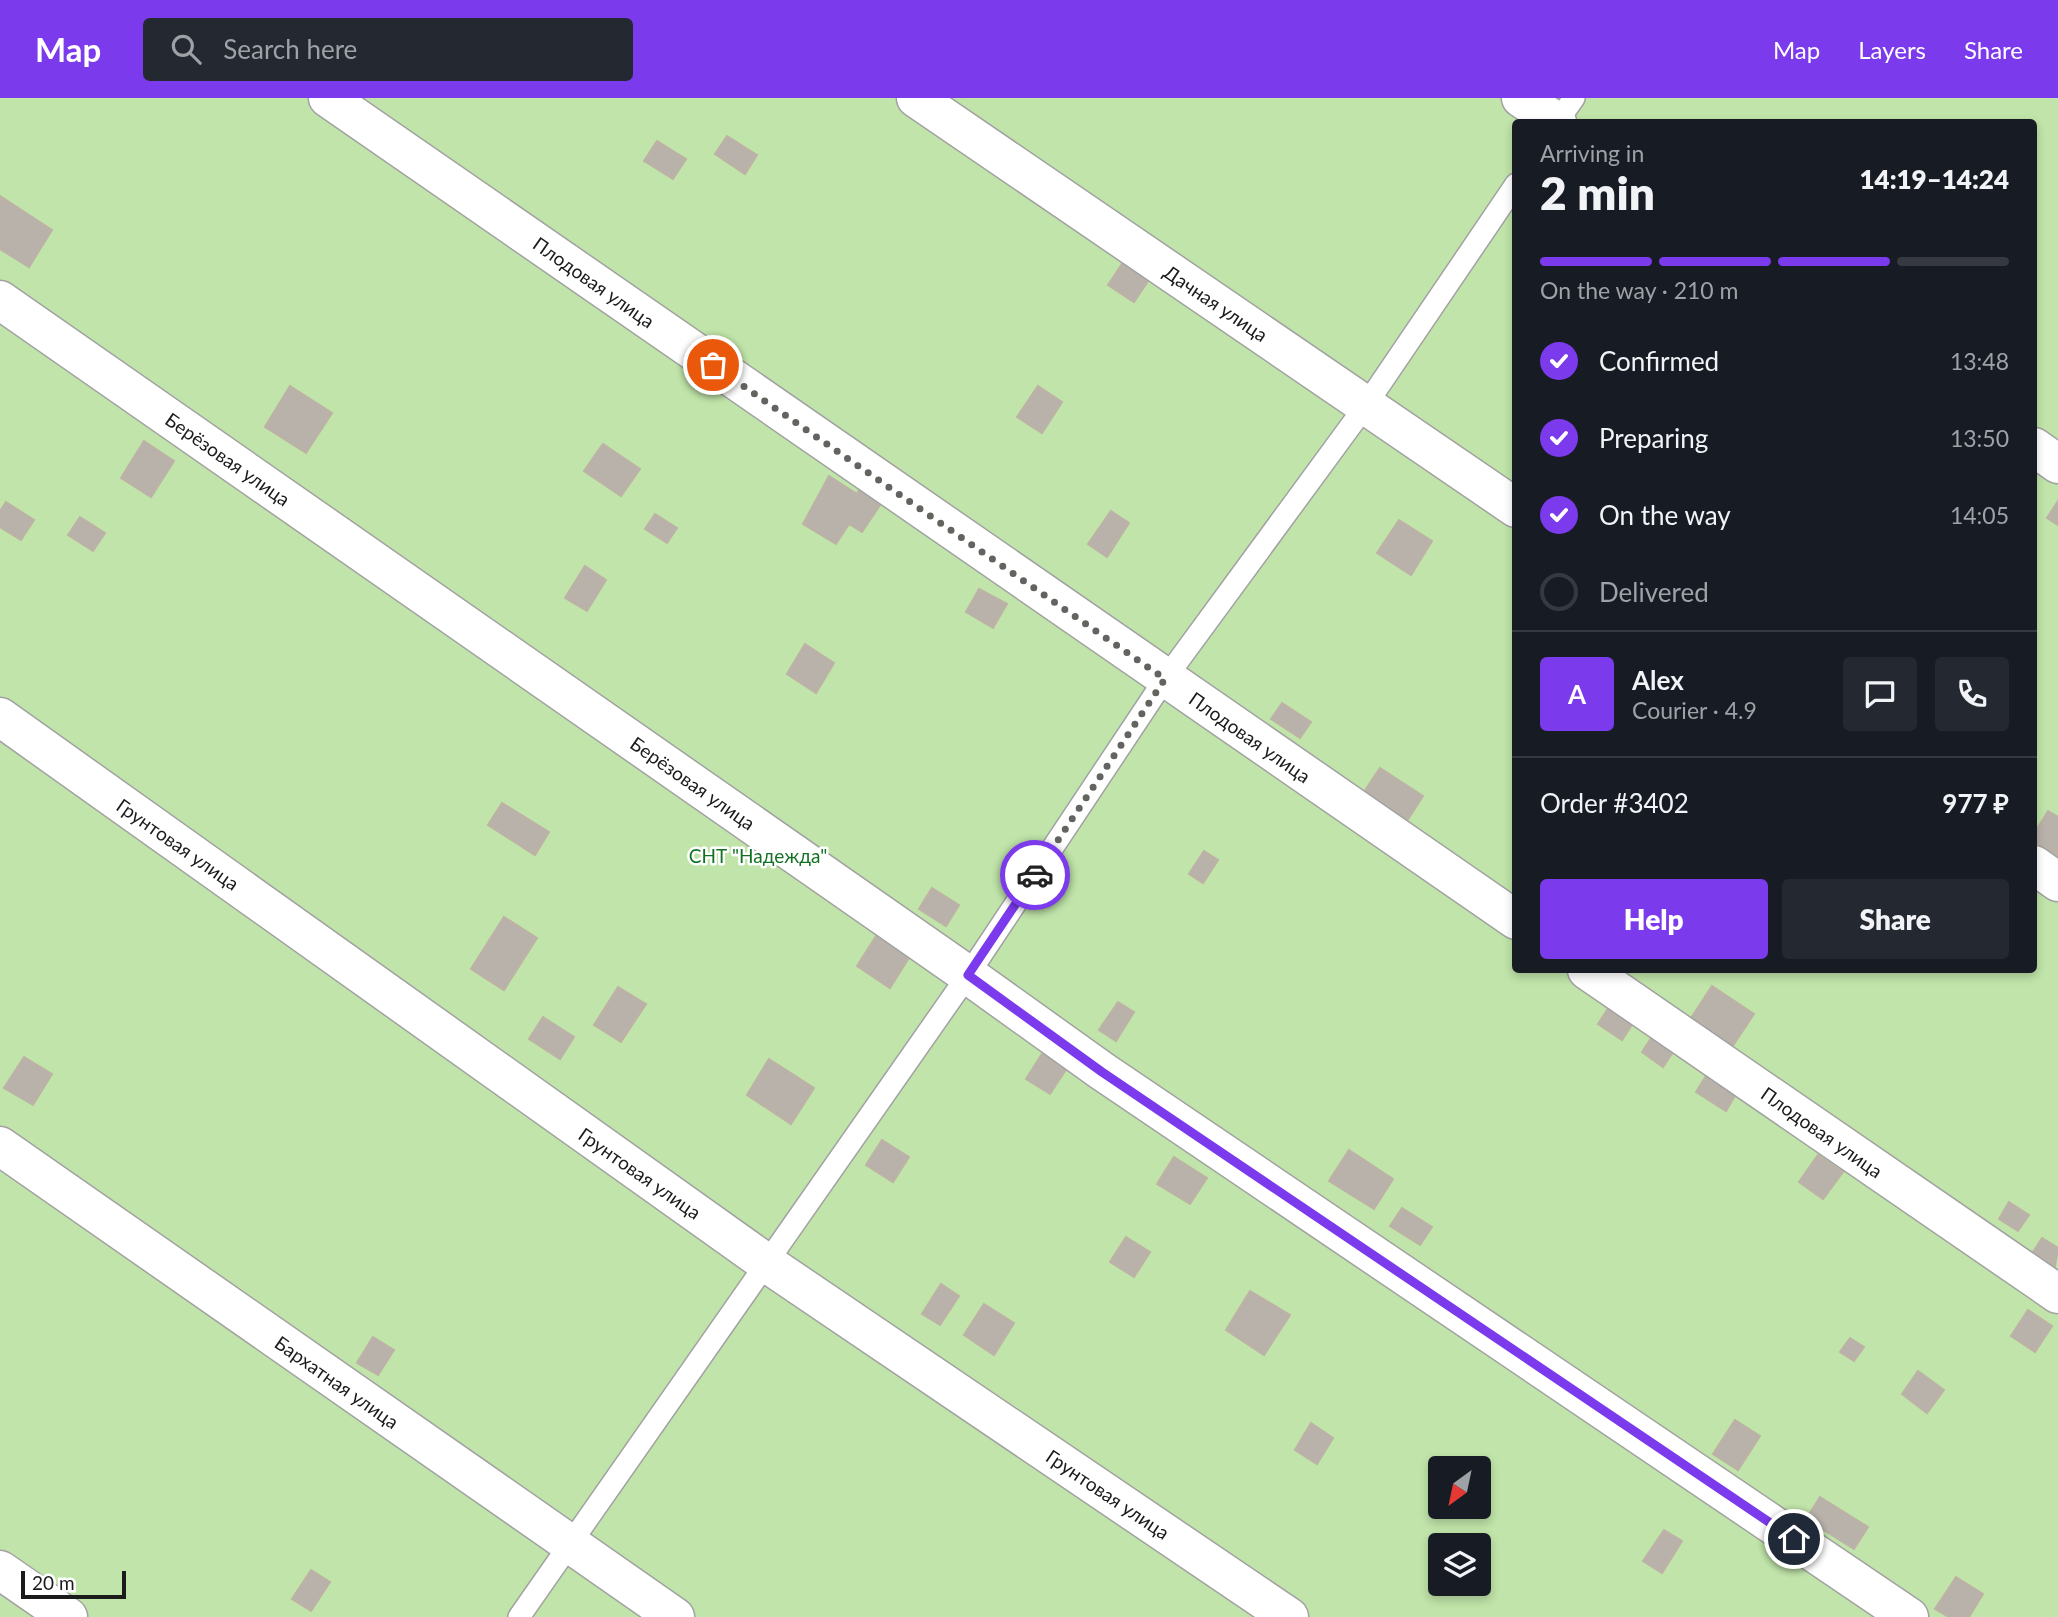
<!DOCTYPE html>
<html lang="en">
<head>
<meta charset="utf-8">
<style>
	:root { --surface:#171b24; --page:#242831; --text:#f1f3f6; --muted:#9ea1a6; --line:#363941; --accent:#7c3aed }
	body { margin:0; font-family:Lato,sans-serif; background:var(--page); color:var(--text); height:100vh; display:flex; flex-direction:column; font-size:26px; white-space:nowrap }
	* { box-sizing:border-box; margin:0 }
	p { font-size:23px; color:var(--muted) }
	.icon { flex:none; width:38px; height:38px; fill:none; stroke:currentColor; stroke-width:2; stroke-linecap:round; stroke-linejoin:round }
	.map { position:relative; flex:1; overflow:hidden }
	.sheet { position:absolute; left:1512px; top:21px; width:525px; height:854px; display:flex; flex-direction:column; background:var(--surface); border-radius:7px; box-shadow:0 4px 10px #0003 }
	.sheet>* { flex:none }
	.needle { width:46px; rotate:213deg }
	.tools { position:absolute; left:1428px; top:1358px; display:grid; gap:14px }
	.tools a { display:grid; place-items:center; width:63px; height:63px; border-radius:7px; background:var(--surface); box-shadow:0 4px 10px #0003; font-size:35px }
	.scale { position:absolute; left:21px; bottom:18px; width:105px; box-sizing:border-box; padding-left:7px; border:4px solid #1b1b1b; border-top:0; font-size:19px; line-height:24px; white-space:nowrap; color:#1b1b1b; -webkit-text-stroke:5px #fff; paint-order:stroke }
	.pin { position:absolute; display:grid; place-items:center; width:60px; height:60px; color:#fff; margin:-30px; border:4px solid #fff; border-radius:50%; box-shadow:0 2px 7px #0007 }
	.courier { position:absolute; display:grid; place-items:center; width:70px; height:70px; margin:-35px; border:5px solid #7c3aed; border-radius:50%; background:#fff; color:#222; box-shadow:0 2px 9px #0007 }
	.summary em { font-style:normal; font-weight:800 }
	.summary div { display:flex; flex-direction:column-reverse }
	.summary { display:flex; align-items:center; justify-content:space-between; height:119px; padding:0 28px }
	h1 { font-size:46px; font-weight:800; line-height:52px }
	.bar { display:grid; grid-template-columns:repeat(4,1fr); gap:10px 7px; align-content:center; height:84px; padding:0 28px }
	.bar i { height:9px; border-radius:5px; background:var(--line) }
	.bar .current { background:var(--accent) }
	.bar p { grid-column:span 4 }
	.line { display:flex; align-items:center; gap:18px; padding:0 28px; border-top:2px solid var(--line) }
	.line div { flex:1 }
	.round { display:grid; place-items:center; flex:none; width:74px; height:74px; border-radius:7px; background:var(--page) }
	ol { padding:0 28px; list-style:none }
	li { display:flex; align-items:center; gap:21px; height:77px }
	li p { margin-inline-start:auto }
	li .icon { padding:7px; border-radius:50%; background:var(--accent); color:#fff; stroke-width:4 }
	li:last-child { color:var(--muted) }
	li i { width:38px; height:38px; border:4px solid var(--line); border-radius:50% }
	.button { display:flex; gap:14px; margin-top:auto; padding:14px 28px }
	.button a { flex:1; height:80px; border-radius:7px; background:var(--accent); color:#fff; font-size:28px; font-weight:800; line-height:80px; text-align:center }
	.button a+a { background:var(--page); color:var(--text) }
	header { display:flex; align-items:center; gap:42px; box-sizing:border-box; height:98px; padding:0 35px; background:var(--accent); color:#fff }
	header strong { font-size:33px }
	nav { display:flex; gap:38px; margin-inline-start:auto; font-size:24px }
	.search { width:490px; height:63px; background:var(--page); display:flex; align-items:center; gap:18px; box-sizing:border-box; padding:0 24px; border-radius:7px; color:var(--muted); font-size:26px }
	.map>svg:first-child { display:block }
	.grass { fill:#c0e4a9; fill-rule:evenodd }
	.building { fill:#b8b2ab; stroke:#bdb2a5; stroke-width:2 }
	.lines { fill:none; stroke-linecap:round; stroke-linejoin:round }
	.service-casing { stroke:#a2a2a2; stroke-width:24 }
	.minor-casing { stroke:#a2a2a2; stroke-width:41 }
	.service { stroke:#fff; stroke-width:21 }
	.minor { stroke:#fff; stroke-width:38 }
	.done { stroke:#646360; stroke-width:7; stroke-dasharray:0 12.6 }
	.route { stroke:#7c3aed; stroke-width:9 }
	.labels { text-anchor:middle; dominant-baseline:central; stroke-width:5; stroke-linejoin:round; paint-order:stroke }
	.street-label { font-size:19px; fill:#1b1b1b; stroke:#fff }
	.park-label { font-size:19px; fill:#127123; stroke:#fff }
</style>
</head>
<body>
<header>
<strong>Map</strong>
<div class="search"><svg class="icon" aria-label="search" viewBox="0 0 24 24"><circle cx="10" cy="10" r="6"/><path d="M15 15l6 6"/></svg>Search here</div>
<nav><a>Map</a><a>Layers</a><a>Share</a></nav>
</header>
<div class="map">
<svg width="2058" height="1519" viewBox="0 0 2058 1519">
	<rect width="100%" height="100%" fill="#eceae1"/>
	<path class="grass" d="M0,0H2058V1519H0ZM1516,24H2034V872H1516ZM1440,1370H1479V1409H1440ZM1440,1447H1479V1486H1440Z"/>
	<path class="building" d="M727,38L757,57L745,76L715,56Z
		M657,43L686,61L673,81L644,63Z
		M0,98L52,132L29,169L0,151Z
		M1126,160L1152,177L1134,204L1108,187Z
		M290,288L332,315L306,355L265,329Z
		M1038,288L1062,304L1042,335L1017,319Z
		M144,343L174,363L151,399L121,380Z
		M603,346L640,371L621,398L584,373Z
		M829,378L857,396L860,390L882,404L862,434L849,426L836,446L803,426Z
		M2058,403V427L2047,420Z
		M6,404L34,422L21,442L0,429V413Z
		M1111,413L1129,425L1107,459L1088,446Z
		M655,416L677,430L667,445L645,431Z
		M80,419L105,435L93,453L68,437Z
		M1399,422L1432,443L1411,477L1377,455Z
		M585,468L606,482L587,513L565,500Z
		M979,491L1007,506L993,530L966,514Z
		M805,546L834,565L816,595L787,576Z
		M1282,605L1311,624L1300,640L1271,621Z
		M1380,670L1423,698L1405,726L1362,697Z
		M502,705L549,734L535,757L488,727Z
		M2048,713L2058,719V758L2034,743V736Z
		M1204,753L1218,762L1203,785L1189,776Z
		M932,790L959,807L946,828L919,811Z
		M504,819L537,840L504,892L471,871Z
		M882,829L915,850L890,890L857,868Z
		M1712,888L1754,916L1726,958L1684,931Z
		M618,889L646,906L621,944L594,927Z
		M1118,904L1134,914L1116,943L1099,932Z
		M1609,909L1633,925L1622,942L1598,926Z
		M543,919L574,939L560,961L529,941Z
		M1652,939L1673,954L1663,969L1642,954Z
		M1049,945L1073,961L1050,996L1026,981Z
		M24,959L52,976L33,1007L4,990Z
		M769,961L814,990L791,1026L747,997Z
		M1708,975L1737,994L1726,1013L1696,994Z
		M882,1042L909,1059L893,1084L866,1067Z
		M1349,1052L1393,1081L1374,1111L1329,1083Z
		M1818,1057L1843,1074L1823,1101L1799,1084Z
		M1174,1059L1207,1080L1190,1106L1157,1086Z
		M2009,1104L2029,1117L2018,1133L1999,1121Z
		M1402,1110L1432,1129L1420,1147L1390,1128Z
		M1126,1139L1150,1154L1134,1179L1110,1164Z
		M2042,1140L2058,1150L2055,1168L2033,1154Z
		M941,1186L959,1198L940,1227L922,1216Z
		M1250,1193L1290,1217L1264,1257L1226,1232Z
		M984,1206L1014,1225L994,1257L964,1237Z
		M2028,1212L2052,1228L2035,1254L2011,1238Z
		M373,1239L394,1252L378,1277L357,1265Z
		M1850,1240L1864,1249L1854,1263L1840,1254Z
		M1918,1273L1944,1292L1927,1315L1902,1296Z
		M1735,1322L1760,1338L1738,1372L1713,1356Z
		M1311,1325L1333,1340L1317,1366L1295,1352Z
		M1820,1399L1868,1429L1854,1451L1806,1421Z
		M1664,1432L1682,1443L1662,1475L1643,1463Z
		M311,1472L330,1484L311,1513L292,1501Z
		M1956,1479L1983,1496L1969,1519H1949L1935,1511Z"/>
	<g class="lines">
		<defs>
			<path id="service" d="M1557,24L1574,0
				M519,1519L968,877L1165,581L1366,307L1516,86"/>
			<path id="minor" d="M328,0L1516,822
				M916,0L1516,410
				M1521,0L1557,24
				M0,202L968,877L1102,973L1909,1519
				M2034,349L2058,366
				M0,619L765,1164L1289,1519
				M2034,767L2058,784
				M1587,872L2058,1196
				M0,1048L675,1519
				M0,1472L68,1519"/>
		</defs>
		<use href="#service" class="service-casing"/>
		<use href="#minor" class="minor-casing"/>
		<use href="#service" class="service"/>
		<use href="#minor" class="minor"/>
	</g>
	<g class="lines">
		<path class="done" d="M713,267L1165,581L1035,777"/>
		<path class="route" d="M1035,777L968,877L1102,974L1794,1441"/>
	</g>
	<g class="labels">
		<g class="street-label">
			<text transform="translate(594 184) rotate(35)">Плодовая улица</text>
			<text transform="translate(1216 205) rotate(34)">Дачная улица</text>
			<text transform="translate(228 361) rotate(35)">Берёзовая улица</text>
			<text transform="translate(1250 639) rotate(35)">Плодовая улица</text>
			<text transform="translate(693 685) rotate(35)">Берёзовая улица</text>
			<text transform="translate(178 746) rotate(35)">Грунтовая улица</text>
			<text transform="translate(1822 1034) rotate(35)">Плодовая улица</text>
			<text transform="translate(640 1075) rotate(35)">Грунтовая улица</text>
			<text transform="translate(337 1284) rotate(35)">Бархатная улица</text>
			<text transform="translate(1108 1396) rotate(34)">Грунтовая улица</text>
		</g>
		<g class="park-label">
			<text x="758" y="757">СНТ "Надежда"</text>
		</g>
	</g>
</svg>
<div class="tools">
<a><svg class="needle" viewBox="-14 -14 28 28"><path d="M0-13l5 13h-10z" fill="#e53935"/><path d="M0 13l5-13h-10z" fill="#9ea1a6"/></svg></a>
<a><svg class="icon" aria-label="layers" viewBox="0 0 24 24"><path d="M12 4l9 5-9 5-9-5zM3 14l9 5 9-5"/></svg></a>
</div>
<div class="scale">20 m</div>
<div class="pin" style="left:713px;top:267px;background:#ea580c"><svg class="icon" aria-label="bag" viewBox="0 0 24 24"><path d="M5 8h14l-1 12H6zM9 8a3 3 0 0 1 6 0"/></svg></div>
<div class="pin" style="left:1794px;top:1441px;background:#1f2937"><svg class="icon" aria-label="home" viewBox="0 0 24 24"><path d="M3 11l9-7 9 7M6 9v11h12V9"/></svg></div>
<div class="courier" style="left:1035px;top:777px"><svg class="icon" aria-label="car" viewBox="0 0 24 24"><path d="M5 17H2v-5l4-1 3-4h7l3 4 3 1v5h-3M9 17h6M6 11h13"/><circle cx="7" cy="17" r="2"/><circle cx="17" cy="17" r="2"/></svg></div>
<section class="sheet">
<div class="summary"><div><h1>2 min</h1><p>Arriving in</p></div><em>14:19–14:24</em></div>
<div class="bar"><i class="current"></i><i class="current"></i><i class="current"></i><i></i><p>On the way · 210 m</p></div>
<ol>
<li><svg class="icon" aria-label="check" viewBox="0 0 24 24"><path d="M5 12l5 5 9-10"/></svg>Confirmed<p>13:48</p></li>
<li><svg class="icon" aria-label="check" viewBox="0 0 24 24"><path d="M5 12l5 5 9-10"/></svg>Preparing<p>13:50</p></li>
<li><svg class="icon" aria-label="check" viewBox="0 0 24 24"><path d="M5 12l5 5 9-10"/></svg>On the way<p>14:05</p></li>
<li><i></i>Delivered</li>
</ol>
<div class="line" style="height:126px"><b class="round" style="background:var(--accent);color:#fff">A</b><div><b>Alex</b><p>Courier · 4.9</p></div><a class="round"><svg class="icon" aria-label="chat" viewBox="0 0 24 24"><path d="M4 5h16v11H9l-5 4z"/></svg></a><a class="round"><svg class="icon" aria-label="phone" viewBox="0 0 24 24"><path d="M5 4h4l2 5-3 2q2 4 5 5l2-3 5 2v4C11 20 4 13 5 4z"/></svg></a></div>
<div class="line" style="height:91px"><div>Order #3402</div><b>977 ₽</b></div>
<div class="button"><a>Help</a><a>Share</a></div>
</section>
</div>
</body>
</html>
